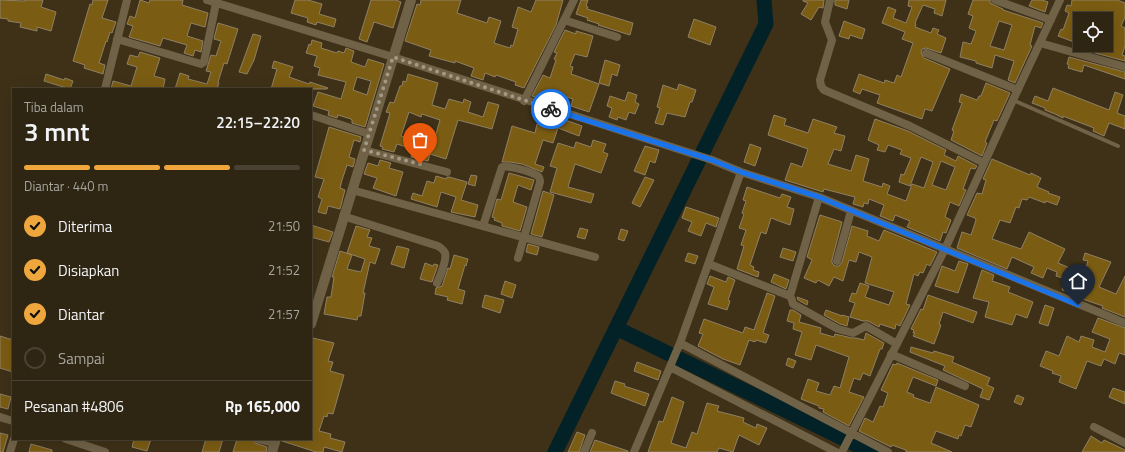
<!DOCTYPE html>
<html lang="id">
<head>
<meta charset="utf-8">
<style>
	:root { --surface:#2e2512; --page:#362d1b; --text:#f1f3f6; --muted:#a7a59f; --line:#494232; --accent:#efa73d }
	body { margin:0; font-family:"Titillium Web",sans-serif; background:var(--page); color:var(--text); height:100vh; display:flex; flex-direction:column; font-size:15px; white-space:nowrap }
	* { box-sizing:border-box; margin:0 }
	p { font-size:13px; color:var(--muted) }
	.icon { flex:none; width:22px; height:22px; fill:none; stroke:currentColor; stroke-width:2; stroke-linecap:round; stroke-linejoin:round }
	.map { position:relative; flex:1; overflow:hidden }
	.side { position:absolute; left:12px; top:88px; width:300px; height:352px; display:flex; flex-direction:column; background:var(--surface); border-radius:0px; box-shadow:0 4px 16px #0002,0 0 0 1px var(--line) }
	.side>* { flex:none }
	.fabs { position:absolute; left:1073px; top:12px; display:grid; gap:8px }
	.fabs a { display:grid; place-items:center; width:40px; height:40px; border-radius:0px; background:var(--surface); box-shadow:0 4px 16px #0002,0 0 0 1px var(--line); font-size:20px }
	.pin { position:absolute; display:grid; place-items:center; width:34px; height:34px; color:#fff; margin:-41px -17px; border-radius:50% 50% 50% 0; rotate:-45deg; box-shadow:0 0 4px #0007 }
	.pin .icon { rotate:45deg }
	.courier { position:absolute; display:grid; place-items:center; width:40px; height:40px; margin:-20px; border:3px solid #1a73e8; border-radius:50%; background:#fff; color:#222; box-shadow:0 1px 5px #0007 }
	.headline em { font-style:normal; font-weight:600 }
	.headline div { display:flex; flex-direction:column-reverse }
	.headline { display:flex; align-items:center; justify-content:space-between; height:68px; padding:0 12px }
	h1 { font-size:26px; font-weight:600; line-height:30px }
	.bar { display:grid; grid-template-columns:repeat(4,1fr); gap:6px 4px; align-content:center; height:48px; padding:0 12px }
	.bar i { height:5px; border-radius:3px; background:var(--line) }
	.bar .on { background:var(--accent) }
	.bar p { grid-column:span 4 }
	.line { display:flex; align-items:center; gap:10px; padding:0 12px; border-top:1px solid var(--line) }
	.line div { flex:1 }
	ol { padding:0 12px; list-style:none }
	li { display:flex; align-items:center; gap:12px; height:44px }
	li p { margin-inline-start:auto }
	li .icon { padding:4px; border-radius:50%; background:var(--accent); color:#111; stroke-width:4 }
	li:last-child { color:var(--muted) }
	li i { width:22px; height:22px; border:2px solid var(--line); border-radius:50% }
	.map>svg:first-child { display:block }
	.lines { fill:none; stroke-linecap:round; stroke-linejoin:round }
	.river { stroke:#022227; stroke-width:15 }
	.building { fill:#7b5c13; stroke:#8f8064; fill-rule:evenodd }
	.service { stroke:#706247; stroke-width:4 }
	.minor { stroke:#706247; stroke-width:8 }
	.tertiary { stroke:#706247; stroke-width:10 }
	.done { stroke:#a39986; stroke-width:4; stroke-dasharray:0 7.2 }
	.route { stroke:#1a73e8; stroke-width:5 }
</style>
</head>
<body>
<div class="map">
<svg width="1125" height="452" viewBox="0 0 1125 452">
	<rect width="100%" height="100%" fill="#3e3118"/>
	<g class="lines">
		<path class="river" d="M616,328L871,452
			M555,452L766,24L764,0"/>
	</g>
	<path class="building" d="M0,0L25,1V0H43L41,7L56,12L51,31L37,27V31L20,27L21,23L8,21V19L0,18Z
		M93,0H108L102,18L116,22L112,33L110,32L107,42L106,41L99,63L105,65L103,74L84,68L85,65L73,61L90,4L92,5Z
		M140,0L149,3L150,0H183L182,5L208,13L205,27L191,23L187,36L203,41L201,52L195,50L193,56L184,53L187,45L163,38L160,46L129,37L133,26L127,24L130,16L135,18Z
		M295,0H308L322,4L319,14L336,19L334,27L317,22L316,25L307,22L308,18L291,13Z
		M371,0H396L401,2L393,28L374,22L367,42L359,39Z
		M421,0H461L457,13L487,23L489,17L501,21L494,43L510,48L511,45L513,46L518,29L512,27L518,7L531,12L536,0H563L556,25L524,88L515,85L516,82L496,75L495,77L485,73L483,80L471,76L474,68L455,61V63L429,56L431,50L405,41L417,4L420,5Z
		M581,0H588L586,6L588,7L587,9L633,23L630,35L598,25L599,24L587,20L588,18L576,14Z
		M803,0H824L823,8L819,7L811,20L801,14L808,3L803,1Z
		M835,0H849L847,9L835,5Z
		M909,0H946L942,16L934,13L935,9L923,5L915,23L916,24L915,27L931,33L933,28L939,30L937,34L946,38L941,53L926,48L922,49L921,53L924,58L950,69L932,111L925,109L922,119L877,103L880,95L862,89L860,94L853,91L859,74L884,83L885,80L894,83L897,75L901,77L913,43L902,39L905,32L882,23L888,7L896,10L893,18L906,23L912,7L908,6Z
		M973,0H990V3L1003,9V10L1043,23L1041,28L1035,26L1030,45L1032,46L1015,83L1008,80L1014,61L995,55L992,68L976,63V61L960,57L963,42L971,44L976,31L969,28L973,16L968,14ZM999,21L1012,25L1004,50L990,46Z
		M1032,0H1042L1048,2L1045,12L1029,6Z
		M1072,0H1117L1125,3V17L1121,26L1125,28V46L1122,55L1125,56V61L1073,47L1074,42L1058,36L1061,29L1063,30L1069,13L1065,11L1067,5L1071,6ZM1080,19H1106V45H1103L1101,50L1085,45H1080Z
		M694,19L716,27L710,45L688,37Z
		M844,21L865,29L862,39L850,35L849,39L839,36Z
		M218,23L238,29L227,64L224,63L218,82L219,83L217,89H175L180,73L189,76L188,79L207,84L211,72L206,71L211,55L216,56L221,41L214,39Z
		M565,30L576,34V31L593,36L587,57L575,54L570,66L573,67L571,74L599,84L589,112L571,106L573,99L551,92L548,91L544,100L532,96L543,75L550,78L556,60L554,59L557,53L554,52Z
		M253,34L261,36L254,60L247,74L239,72Z
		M312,40L322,43L321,48L337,53L338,51L344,53L346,48L354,51L351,62L365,67L368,59L384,64L365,127L352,123V120L351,119L338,115L337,118L328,115L329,111L313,106L318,92L341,99L346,82L318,75L320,68L314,66L317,56L306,53L309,44L311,45ZM357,77L371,81L367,95L353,90Z
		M140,52L160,58L154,76L165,79L163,89H111L113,81L131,86L137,67L127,64L130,55L138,57Z
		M1069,57L1125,72V79L1084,65L1082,72L1068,68L1069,65L1067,64Z
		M605,60L620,65L617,76L612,74L609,86L599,83Z
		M274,61L293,67L289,77L309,84L310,82L328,88L327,89H271L277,69L272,68Z
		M46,74L64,80L65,78L73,81L70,89L44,81Z
		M408,74L438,83L432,105L445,109L449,99L463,103L464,99L471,102L468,112L483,117L488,102L499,105L492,129L458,120L446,159L430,154L428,161L411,157L413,149L397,144L394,152L382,149L383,147L380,146L390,113L386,112L390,102L394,103L400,86H402L403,81L406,82ZM409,112L421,117L422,114L440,120L433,144L419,139L418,141L401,136Z
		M986,83L1010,93L997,121L994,120L985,142L987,143L982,156L951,140L954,131L952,130L962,103L959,102L961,94L977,100L979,96H981Z
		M679,84L696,90L692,102H690L685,117L667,113L663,125L655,123L660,108L657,107L663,85L677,90Z
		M1053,88L1109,110L1115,92L1123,95L1117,113L1125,116V129L1109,123L1104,136L1093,131L1094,128L1063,116V118L1055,114L1045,110V108L1032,103L1035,96L1048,101Z
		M628,92L637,95L635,102L639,104L635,114L629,112L626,120L618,117L617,120L609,117L612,108L607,106L610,96L625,101Z
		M774,115L786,119L784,125L808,133L813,119L837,127L834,133L845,136L841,151L834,149L828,164L851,171L856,155L869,159L863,181L882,187L883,183L890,186L887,194L906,201L912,184L924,188L933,162L921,157L910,186L899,182L901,174L904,175L911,158L900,154L902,150L888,145L885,152L877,150L879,145L868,140L875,119L908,131L946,150L944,155L956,161L958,156L977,166L975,169L971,168L970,170L963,189L966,190L959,206L950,202L945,217L951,220L946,233L943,232L940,241L907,227L910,221L895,215L893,221L880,216L884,205L869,199L868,204L864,203L863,207L853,204L855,197L824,189L823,192L785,180L791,163L802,167L808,149L768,135ZM941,161L955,167L946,190L932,185Z
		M554,116L582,126L579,136L558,128L553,143L543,140L535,164L544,167L542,172L522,164L510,162H502L512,126L535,133L537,124L550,128Z
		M329,127L361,137L360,142L354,140L349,157L355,159L353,167L347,165L342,180L340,188L345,190L340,209L328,206L326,214L318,212L322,199L318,197L324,179L315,177Z
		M593,140L606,144L603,152L608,154L601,173L575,164L568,187L594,194L591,203L550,192L557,168L550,166L558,143L574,148L576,142L591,147Z
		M750,144L761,148L755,166L744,162Z
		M645,146L659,150L655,163L650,161L645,175L634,171Z
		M992,159L1030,175L1031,173L1041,178L1037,187L1049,192L1048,193L1060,197L1057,205L1046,201L1045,203L1029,197L1027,200L1022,199L1019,208L1016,207L1010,223L1000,220L992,239L1021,249L1029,232L1065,249L1058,263L1084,274L1088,261L1083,260L1085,253L1111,262L1099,287L1116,294L1125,276V317L1102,308L1103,306L1068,294L1069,292L1062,290L1066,279L1056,276L1057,272L1047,268L1043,278L1031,273L1034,267L1012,257L1007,269L957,248L962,232L971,235L976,220L975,218L967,215L977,193L982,194L986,180L983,179Z
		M380,160L391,163L389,168L403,172L396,196L373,188L377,178L364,174L368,163L378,166Z
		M509,173L534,180L531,190L518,185L513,202L527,207L520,231L502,226V223L494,220L495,218L492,217L497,199L501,200Z
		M471,175L477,176L475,186L468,184Z
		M436,176L446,179L447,177H449L467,182L461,200L478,205L475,217L451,212L456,197L441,192L437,207L411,199L413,193L422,196L427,181L434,183Z
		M645,177L654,180L640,207L632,203Z
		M747,187L780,198L782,194L791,197L787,207L794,209L790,225L771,218L766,234L761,232L750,265L754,267L753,270L759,272L758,277L737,269L744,246L741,245L746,230L739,228L744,214L742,213L746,201L743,200Z
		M543,191L554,195L542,237L531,234Z
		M686,207L719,218L716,227L706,223L701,236L688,231L692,222L682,218Z
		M820,215L842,222L832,260V263L835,266H839L842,262L852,226L868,231L867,236L879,241L884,230L937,252L930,266L927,264L923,273L920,272L918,276L914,274L906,304L910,305L900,326L896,324L895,329L880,324L879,327L868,321H863L850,317L855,303L849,301L852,293L856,294L860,283L869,286L865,297L889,305L894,292L865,283L872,257L859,252L856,262L849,260L843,281L834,277L829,286L818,280L816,283L804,278L812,260L807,257Z
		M311,225L333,232L329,242L311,237Z
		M356,226L370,230L367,237L372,238L369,246L380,249L375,264L370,262L363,293H365L361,316H358L357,320L324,314L327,297H331L334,277H332L340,251L352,255L347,269L361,272L365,259L347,253Z
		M580,228L588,230L585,239L577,237Z
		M621,229L628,231L624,241L618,239Z
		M528,244L539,247L537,255L526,252Z
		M397,246L409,249L404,268L391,264Z
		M783,248L796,252L793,261L780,257Z
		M688,253L698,256L695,264L685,261Z
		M454,255L468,259L466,266L465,265L458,289L465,291L462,304L447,300L448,297L435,294L436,288L442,286L448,268L450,269Z
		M959,261L968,264L958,293L935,286L942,266L955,271Z
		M425,263L433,266L434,264L438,265L432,282L420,279Z
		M982,270L994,275L992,281L1010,287L1008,292L1033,302L1027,318L1016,314L1012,325L985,317L989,302L973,298Z
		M774,274L789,280L786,289L771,282Z
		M710,276L726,282L728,277L735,280L728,300L730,301L727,310L708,304L714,287L707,284Z
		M505,281L516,285L512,298L501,294Z
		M767,293L775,296L763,333L769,335L766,343L756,340L755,342L749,340L740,365L723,359L698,346L703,334L699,333L704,319L743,333L745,327L754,330Z
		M485,295L504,300L500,313L482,307Z
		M928,295L977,312L973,323L943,312L939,324L941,325L934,344L913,336L915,333H913L914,330L911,329L921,309L923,310Z
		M797,297L808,301L807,305L798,300Z
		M1045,305L1054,308L1048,326L1039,323Z
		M790,310H793L801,315L799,322L821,328L820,333L834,337L835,334L852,338H856L864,340L866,333L884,343L882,349H880L870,376L863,373L860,380L854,378L849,392L864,397L849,426L823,412L824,409L819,408V406L801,399L808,379L819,383L816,391L830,395L834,386L840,388L849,357L816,345L811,360L795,355L802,332L793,329L794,323L787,321Z
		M826,310L842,316V315L849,317L847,326L840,324L824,315Z
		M1098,318L1125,328V355L1119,353L1115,364L1104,359L1101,366L1087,361L1076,389L1059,382L1061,376L1052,373L1053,371L1040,366L1046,351L1059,356L1067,336L1079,342L1081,336L1094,340L1092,347L1105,352L1110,339L1092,332Z
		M0,336L13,340V372L0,368Z
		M313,338L334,343L328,361L333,362L330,371L344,375L333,414L328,413L327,417L324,416L319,431L331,434L330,438L345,442L342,452L324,447L323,452H316L282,441V439H311V344Z
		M911,347L933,353L934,351L954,357L952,362L990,378L987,385L994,388L989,400L980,397L983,389L943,370L945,366L910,352Z
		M788,358L796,361L793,368L786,365Z
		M637,362L661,371L658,380L634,371Z
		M897,363L938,380L936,386L913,377L907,392L914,395L913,397L930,403L936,387L979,405L971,427L965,425L961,436L959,435L958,439L936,431L931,443L952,452H906V450L892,445L891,447L859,431L865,418L873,422L880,406L883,407L888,393L881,390L893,364L896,365Z
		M615,381L625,384L624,386L649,394L645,406L611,393Z
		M1113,388L1125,392V404L1109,397Z
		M0,394L11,397L8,409L0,407Z
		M1017,395L1024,398L1021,405L1014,402Z
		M672,397L684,402L671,443L686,448L692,432L697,434L707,403L719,406L717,411L744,418L743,422L756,428L757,424L767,428L759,445L739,435L733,452L719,448L717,452H648L659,421L663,422Z
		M577,432L585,435L579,452H568Z
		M0,433L8,435L3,452H0Z
		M1091,436L1102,443L1104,440L1125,450V452H1082Z
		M134,439H151L147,451L132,447Z
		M206,439H223L219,452H202Z
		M237,439H253L255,443L267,447L266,452H233Z
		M595,440L628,451V452H590Z
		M31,444L52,450V452H29Z"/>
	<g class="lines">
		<path class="service" d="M1013,100L1118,146"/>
		<path class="minor" d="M207,0L393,57L712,160L741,172L819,197L1125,323
			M830,0L825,22L832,40L820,80L821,86L824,90L910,126L984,163
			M995,0L1051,20
			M564,20L617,37
			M117,39L201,64L204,62L216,3
			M1040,43L1125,67
			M926,53L1018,90
			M105,89L127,0
			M524,101L574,0
			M311,115L369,134
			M364,150L447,172
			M352,190L595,257
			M819,197L790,296L792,300L793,304L838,329L853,333L866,326L897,344
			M343,216L438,246C441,248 444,250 445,253C447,259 440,277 437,283
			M483,226L502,167C509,165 532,172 538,176C540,178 540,179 540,182L518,258
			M837,261L851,211
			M709,264L790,296
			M680,343L888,452
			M891,354L965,386
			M670,367L836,452
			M0,417L13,421
			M1094,427L1125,443
			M66,439L105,452
			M258,439L275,443
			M10,452L14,439
			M584,452L592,433
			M634,452L680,343L741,172
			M842,452L945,249L1013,100L1060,0"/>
		<path class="tertiary" d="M311,324L411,0
			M272,452L276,439"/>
	</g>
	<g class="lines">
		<path class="done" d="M420,164L364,150L393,57L551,109"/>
		<path class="route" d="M551,109L712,160L741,172L819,197L1078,305"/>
	</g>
</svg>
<div class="fabs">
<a><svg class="icon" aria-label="locate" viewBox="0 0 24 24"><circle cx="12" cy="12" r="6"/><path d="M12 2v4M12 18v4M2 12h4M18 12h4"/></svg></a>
</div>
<div class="pin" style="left:420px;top:164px;background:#ea580c"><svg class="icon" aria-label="bag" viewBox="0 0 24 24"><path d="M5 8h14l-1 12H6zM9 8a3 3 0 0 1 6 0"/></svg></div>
<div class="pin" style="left:1078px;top:305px;background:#1f2937"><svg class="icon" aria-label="home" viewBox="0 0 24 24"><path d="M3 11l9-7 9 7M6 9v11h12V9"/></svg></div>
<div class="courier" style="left:551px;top:109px"><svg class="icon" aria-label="bike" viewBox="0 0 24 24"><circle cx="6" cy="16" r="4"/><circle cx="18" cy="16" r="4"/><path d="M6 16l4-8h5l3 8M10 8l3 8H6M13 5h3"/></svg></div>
<section class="side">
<div class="headline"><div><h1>3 mnt</h1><p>Tiba dalam</p></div><em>22:15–22:20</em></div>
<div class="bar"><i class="on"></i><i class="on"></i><i class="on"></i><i></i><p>Diantar · 440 m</p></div>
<ol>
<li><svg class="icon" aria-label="check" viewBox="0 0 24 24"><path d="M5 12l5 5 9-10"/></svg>Diterima<p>21:50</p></li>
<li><svg class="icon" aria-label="check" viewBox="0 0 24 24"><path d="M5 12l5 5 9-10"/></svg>Disiapkan<p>21:52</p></li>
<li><svg class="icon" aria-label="check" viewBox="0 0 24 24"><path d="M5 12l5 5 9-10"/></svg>Diantar<p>21:57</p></li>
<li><i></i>Sampai</li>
</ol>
<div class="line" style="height:52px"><div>Pesanan #4806</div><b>Rp 165,000</b></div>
</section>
</div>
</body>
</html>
